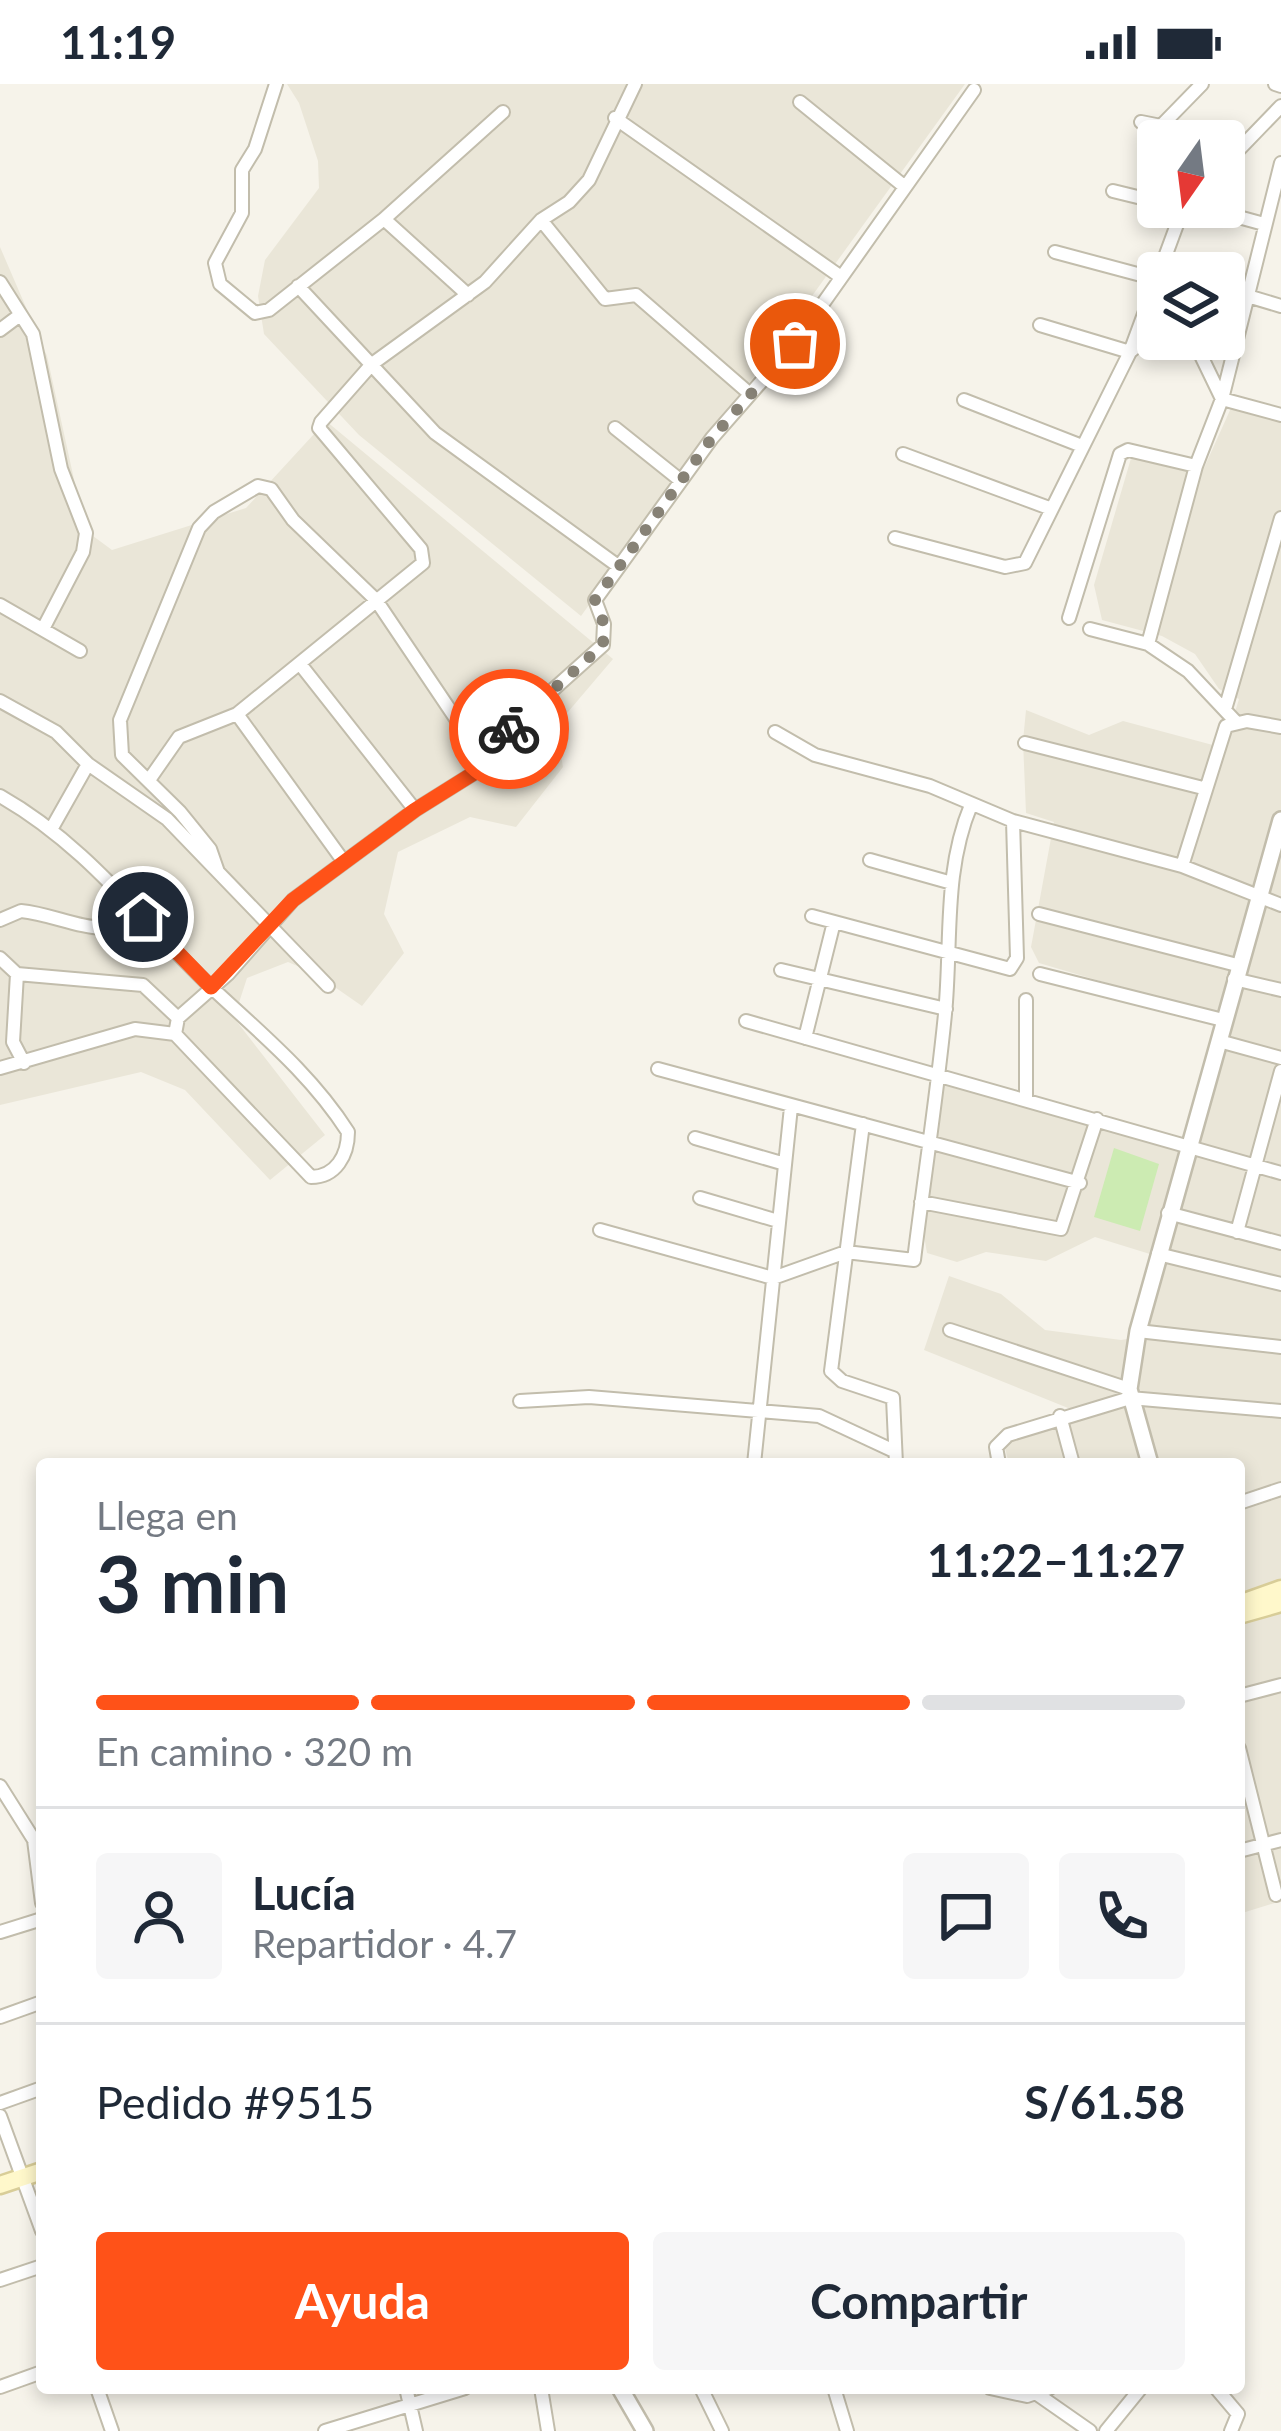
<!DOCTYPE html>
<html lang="es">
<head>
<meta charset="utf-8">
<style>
	:root { --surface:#fff; --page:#f6f6f7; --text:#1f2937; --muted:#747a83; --line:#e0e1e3; --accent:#ff5218 }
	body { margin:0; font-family:Lato,sans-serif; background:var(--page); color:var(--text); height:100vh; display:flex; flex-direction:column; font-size:45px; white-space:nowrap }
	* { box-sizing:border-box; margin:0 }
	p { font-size:39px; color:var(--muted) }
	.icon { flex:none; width:66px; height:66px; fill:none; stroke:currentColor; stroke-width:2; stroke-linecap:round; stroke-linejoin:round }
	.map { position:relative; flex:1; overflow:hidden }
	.sheet { position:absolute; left:36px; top:1374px; width:1209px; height:936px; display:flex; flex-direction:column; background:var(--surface); border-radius:12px; box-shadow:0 6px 18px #0003 }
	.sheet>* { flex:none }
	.needle { width:78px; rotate:194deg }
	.buttons { position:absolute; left:1137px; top:36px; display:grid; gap:24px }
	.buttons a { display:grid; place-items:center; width:108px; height:108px; border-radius:12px; background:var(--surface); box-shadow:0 6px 18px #0003; font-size:60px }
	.pin { position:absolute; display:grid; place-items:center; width:102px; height:102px; color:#fff; margin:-51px; border:6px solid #fff; border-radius:50%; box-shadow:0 3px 12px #0007 }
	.courier { position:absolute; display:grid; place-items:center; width:120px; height:120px; margin:-60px; border:9px solid #ff5218; border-radius:50%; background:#fff; color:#222; box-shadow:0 3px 15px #0007 }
	.summary em { font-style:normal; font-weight:700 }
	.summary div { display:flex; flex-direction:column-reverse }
	.summary { display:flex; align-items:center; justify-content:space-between; height:204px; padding:0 60px }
	h1 { font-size:78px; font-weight:700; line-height:90px }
	.bar { display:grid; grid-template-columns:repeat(4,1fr); gap:18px 12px; align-content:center; height:144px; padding:0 60px }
	.bar i { height:15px; border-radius:9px; background:var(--line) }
	.bar .on { background:var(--accent) }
	.bar p { grid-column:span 4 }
	.line { display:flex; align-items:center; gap:30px; padding:0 60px; border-top:3px solid var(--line) }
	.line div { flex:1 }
	.round { display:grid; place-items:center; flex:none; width:126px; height:126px; border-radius:12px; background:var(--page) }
	.action { display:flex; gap:24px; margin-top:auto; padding:24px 60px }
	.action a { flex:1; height:138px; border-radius:12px; background:var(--accent); color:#fff; font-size:48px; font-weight:700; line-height:138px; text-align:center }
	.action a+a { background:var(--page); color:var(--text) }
	.status { display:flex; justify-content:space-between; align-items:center; height:84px; padding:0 60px; background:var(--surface); direction:ltr }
	.status svg { height:33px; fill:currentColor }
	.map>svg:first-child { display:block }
	.residential { fill:#eae6d8 }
	.green { fill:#ccebb2 }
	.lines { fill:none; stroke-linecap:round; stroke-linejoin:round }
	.minor-casing { stroke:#c2bdac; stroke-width:16 }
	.tertiary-casing { stroke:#c2bdac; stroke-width:20 }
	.secondary-casing { stroke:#d8cd98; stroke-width:21 }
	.minor { stroke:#fff; stroke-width:12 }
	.tertiary { stroke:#fff; stroke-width:15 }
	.secondary { stroke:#fff8cb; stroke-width:16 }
	.done { stroke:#878276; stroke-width:12; stroke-dasharray:0 21.6 }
	.route { stroke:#ff5218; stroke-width:15 }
</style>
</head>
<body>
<div class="status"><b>11:19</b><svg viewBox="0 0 49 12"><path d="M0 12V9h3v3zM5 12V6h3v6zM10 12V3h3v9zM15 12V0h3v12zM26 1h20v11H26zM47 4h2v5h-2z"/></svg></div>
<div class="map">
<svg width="1281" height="2347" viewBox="0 0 1281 2347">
	<rect width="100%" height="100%" fill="#f6f3ea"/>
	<path class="residential" d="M287,0H965L581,532L359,351L264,250L258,212L265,176L319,104L318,77L299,19Z
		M0,163L47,272L82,432L93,452L112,466L246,424L326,337L613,575L556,642L563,683L516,743L470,733L398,768L384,830L404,869L362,922L316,890L288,878L247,894L234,934L325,1051L270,1096L185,1006L141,988L0,1021Z
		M1231,324L1281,338V1817L1239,1830V1380H1009L1003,1356L1078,1328L924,1266L949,1192L1001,1210L1045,1246L1121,1256L1147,1252L1166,1175L1095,1153L1046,1177L986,1168L957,1178L927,1169L921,1134L944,999L1191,1069L1232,936L1039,879L1031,863L1054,738L1026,729L1023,657L1026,626L1089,651L1123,637L1224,664L1239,615L1219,605L1195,570L1162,552L1102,536L1094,501L1134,364L1204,384Z"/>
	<path class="green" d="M1114,1064L1159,1080L1140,1147L1094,1133Z"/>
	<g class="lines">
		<defs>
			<path id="minor" d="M276,0L255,65L242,86V129L215,179L220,200L255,229L269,226L384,135L503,28
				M1275,0L1281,2
				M800,18L905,103
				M615,34L841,193
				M1141,38L1161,42L1202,0
				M1224,81L1281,22
				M1113,107L1158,118
				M1202,123L1264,140
				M384,135L468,211
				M541,136L605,215L636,211L750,310
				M1055,168L1156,195
				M0,198L33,250L61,385L86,449L83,468L44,543
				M298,202L435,349L618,482
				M1224,205L1281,222
				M1040,241L1130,268
				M0,246L20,231
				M1193,255L1222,315L1281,331
				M1131,267L1158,245
				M964,316L1082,362
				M615,344L680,396
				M903,370L1049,424
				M895,454L1005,483L1025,479L1130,268L1179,135L1176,123
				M0,521L80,567
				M1069,534L1120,370L1128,366L1196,382
				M1090,545L1148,560
				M300,580L415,726
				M0,617L56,648L88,680L167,735L328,902
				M1226,622L1281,434
				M237,630L344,778
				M1236,638L1188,587L1148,560L1196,382L1222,315L1281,79
				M775,648L815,671L930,702L1013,737L1182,782L1281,821
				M1025,659L1203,704
				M149,696L179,653L237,630L423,479L421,465L319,344L321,338L372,280L485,198L541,136L569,118L589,96L635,0
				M0,712C85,760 140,835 210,902C260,949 310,989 348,1048C348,1071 336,1093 311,1093L175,950L178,934L143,901L17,890L0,874
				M53,742L88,680
				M870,776L952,799
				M1182,782L1226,642L1247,637L1281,643
				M218,788L210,765L180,728L122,671L120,636L199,444L214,428L258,402L271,405L293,436L376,516L487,681
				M1039,830L1237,881
				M812,832L1010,885L1017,874L1013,737
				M0,836L21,827C64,831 99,859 143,833
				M781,886L946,925
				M17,890L13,958L24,979
				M1040,890L1223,936
				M1234,895L1281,906
				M178,934L228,890L293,816L415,726L487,681L508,646L603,561L604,540L595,516L712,354L795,259L974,6
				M746,937L1281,1089
				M805,954L834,838
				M1219,957L1281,974
				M0,984L135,945L175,950
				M658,985L1080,1099
				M1026,1013V916
				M863,1040L831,1287L842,1297L893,1314L896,1380
				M695,1054L785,1080
				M700,1114L778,1137
				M921,1118L1061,1145L1097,1035
				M1168,1129L1281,1159
				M600,1146L773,1194L846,1168L914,1176C924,1094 937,1012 945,930C952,859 943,788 971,721
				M1237,1148L1281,987
				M1158,1170L1281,1200
				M950,1246L1129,1305
				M1138,1247L1281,1263
				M520,1317L589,1313L819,1332L894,1367
				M1060,1332L1073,1380
				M754,1380L791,1023
				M999,1380L996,1363L1008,1351L1130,1314L1281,1327
				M1239,1419L1281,1405
				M1239,1612L1281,1601
				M1239,1664L1276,1811
				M0,1702L34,1756L42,1819
				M1239,1767L1281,1756
				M0,1848L42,1835
				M0,1933L42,1918
				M0,2019L42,2004
				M0,2032L42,2147
				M0,2196L42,2182
				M0,2303L42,2288
				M97,2304L112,2347
				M406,2304L416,2347
				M541,2304L548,2347
				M701,2304L722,2347
				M834,2304L847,2347
				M990,2304L1027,2312L1050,2304
				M1216,2304L1238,2330L1231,2347
				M1037,2310L1090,2347
				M325,2347L465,2304
				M1106,2347L1141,2304"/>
			<path id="tertiary" d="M1150,1380L1129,1305L1138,1247L1281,736
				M620,2304L645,2347"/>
			<path id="secondary" d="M1239,1520L1281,1505
				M1239,1531L1281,1519
				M0,2101L42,2087"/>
		</defs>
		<use href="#minor" class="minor-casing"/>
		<use href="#tertiary" class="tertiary-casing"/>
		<use href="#secondary" class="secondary-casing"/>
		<use href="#minor" class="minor"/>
		<use href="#tertiary" class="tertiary"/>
		<use href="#secondary" class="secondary"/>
	</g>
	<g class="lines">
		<path class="done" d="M509,645L603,561L604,540L595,516L712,354L795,260"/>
		<path class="route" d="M143,833L211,903L293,816L415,726L487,681L509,645"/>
	</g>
</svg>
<div class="buttons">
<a><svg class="needle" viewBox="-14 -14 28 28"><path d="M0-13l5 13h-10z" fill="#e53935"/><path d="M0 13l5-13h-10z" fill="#747a83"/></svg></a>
<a><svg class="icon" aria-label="layers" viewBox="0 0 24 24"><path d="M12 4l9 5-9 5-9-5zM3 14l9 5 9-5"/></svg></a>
</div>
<div class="pin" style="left:795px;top:260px;background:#ea580c"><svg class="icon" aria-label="bag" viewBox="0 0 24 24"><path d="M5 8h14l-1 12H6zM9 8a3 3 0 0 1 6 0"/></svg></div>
<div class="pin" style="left:143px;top:833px;background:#1f2937"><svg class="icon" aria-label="home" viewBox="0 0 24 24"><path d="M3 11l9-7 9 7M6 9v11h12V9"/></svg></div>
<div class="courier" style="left:509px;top:645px"><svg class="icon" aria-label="bike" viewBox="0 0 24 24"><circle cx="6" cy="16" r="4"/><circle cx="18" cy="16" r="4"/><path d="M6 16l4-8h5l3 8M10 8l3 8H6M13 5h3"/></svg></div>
<section class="sheet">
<div class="summary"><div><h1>3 min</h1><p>Llega en</p></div><em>11:22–11:27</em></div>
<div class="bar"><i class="on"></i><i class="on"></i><i class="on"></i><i></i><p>En camino · 320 m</p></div>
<div class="line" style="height:216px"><a class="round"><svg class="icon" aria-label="person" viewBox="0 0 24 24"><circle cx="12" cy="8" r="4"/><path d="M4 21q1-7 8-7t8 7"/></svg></a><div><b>Lucía</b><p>Repartidor · 4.7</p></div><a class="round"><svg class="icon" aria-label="chat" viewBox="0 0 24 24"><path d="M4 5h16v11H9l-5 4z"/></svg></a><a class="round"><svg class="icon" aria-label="phone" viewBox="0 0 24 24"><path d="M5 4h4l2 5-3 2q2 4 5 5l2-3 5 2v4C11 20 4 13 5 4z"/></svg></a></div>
<div class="line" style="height:156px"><div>Pedido #9515</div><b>S/61.58</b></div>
<div class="action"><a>Ayuda</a><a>Compartir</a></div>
</section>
</div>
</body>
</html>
